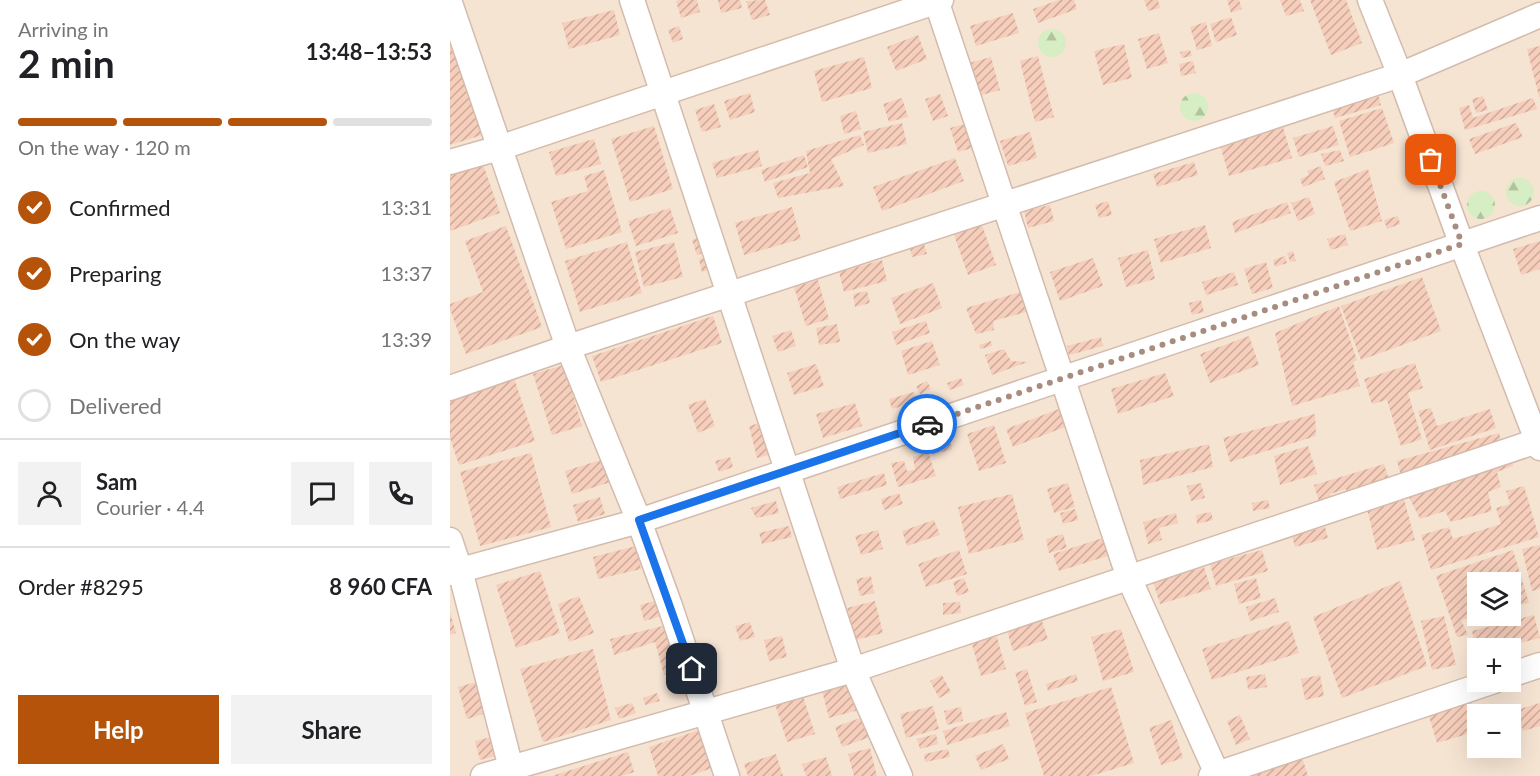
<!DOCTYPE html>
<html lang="en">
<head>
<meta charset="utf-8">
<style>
	:root { --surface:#fff; --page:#f2f2f2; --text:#202124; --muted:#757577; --line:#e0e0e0; --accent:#b45309 }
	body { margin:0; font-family:Lato,sans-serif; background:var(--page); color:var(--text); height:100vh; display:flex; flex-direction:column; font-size:22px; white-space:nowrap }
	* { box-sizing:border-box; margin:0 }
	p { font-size:20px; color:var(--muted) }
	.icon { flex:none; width:33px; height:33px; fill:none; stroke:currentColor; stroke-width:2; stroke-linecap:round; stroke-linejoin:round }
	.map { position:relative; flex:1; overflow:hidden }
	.side { display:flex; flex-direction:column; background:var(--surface); width:450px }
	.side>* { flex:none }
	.fabs { position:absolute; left:1017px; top:572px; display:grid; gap:12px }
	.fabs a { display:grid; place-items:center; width:54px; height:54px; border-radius:0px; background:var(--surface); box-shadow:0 6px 24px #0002; font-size:30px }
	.pin { position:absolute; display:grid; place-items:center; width:51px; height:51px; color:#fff; margin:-26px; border-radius:12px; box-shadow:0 3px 9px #0006 }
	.courier { position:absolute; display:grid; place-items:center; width:60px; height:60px; margin:-30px; border:4px solid #1a73e8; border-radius:50%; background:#fff; color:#222; box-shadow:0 2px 8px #0007 }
	.overview em { font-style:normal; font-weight:700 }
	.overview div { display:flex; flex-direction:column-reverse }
	.overview { display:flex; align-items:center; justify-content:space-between; height:102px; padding:0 18px }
	h1 { font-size:39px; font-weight:700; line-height:45px }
	.bar { display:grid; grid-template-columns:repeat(4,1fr); gap:9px 6px; align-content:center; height:72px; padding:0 18px }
	.bar i { height:8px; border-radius:4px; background:var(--line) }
	.bar .on { background:var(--accent) }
	.bar p { grid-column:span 4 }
	.line { display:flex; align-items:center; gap:15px; padding:0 18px; border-top:2px solid var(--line) }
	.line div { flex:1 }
	.round { display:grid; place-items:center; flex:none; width:63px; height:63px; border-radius:0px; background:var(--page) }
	ol { padding:0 18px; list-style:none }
	li { display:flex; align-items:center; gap:18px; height:66px }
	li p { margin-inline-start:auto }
	li .icon { padding:6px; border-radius:50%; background:var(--accent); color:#fff; stroke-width:4 }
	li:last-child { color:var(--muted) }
	li i { width:33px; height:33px; border:3px solid var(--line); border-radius:50% }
	.button { display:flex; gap:12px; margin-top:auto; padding:12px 18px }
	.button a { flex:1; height:69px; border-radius:0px; background:var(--accent); color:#fff; font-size:24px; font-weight:700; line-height:69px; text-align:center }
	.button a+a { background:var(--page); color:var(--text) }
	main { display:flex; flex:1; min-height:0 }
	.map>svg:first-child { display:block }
	.residential { fill:#f6e4d3; fill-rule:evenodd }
	.forest { fill:url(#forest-firs) }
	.building { fill:url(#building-hatch) }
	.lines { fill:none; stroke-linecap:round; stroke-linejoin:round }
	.street-casing { stroke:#d4bbad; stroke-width:27 }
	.street { stroke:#fff; stroke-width:24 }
	.done { stroke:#a88d7f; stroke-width:6; stroke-dasharray:0 10.8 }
	.route { stroke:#1a73e8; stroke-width:8 }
</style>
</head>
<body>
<main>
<section class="side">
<div class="overview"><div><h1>2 min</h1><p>Arriving in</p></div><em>13:48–13:53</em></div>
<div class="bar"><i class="on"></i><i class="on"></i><i class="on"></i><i></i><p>On the way · 120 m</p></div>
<ol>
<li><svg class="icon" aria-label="check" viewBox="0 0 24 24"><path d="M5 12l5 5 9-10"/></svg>Confirmed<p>13:31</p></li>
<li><svg class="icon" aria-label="check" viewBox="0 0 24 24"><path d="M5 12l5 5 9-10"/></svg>Preparing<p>13:37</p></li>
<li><svg class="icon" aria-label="check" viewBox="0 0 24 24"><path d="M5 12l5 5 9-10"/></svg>On the way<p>13:39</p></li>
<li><i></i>Delivered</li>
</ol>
<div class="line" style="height:108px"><a class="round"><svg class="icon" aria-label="person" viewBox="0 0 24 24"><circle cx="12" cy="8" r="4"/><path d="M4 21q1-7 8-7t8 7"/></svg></a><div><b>Sam</b><p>Courier · 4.4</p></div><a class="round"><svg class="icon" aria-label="chat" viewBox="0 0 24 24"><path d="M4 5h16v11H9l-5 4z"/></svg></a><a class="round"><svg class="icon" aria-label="phone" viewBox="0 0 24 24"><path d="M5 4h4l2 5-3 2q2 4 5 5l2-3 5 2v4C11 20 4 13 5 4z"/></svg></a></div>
<div class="line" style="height:78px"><div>Order #8295</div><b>8 960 CFA</b></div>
<div class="button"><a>Help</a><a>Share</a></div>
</section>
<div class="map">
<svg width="1090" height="776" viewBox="0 0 1090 776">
	<defs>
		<pattern id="forest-firs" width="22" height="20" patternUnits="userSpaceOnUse" patternTransform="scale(1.5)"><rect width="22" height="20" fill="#d7edc3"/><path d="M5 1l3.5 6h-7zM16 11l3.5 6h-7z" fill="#b3c3a0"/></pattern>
		<pattern id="building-hatch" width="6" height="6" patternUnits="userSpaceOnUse" patternTransform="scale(1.5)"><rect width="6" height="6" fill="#f6cebb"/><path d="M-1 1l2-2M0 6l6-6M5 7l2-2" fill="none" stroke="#ccaa9a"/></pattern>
	</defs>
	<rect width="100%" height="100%" fill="#fef3e6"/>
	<path class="residential" d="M0,0H1090V776H0ZM1028,582H1060V615H1028ZM1028,648H1060V681H1028ZM1028,714H1060V747H1028Z"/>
	<path class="forest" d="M588 43a14 14 0 1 1 28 0a14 14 0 1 1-28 0Z
		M730 107a14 14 0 1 1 28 0a14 14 0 1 1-28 0Z
		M1056 192a14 14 0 1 1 28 0a14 14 0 1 1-28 0Z
		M1017 205a14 14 0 1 1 28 0a14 14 0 1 1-28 0Z"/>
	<path class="building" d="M229,0H247L250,12L231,18L226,1Z
		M268,0H290L292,8L271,13Z
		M315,0L320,15L302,20L296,1Z
		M609,0H624L627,9L588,23L583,9Z
		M694,0H708L710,8L698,11Z
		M777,0H789L792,9L781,13Z
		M830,0H850L854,11L836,16Z
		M860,0H896L912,43L881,55Z
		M164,10L170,35L119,49L112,23Z
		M563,13L569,33L526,46L520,26Z
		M781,17L787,35L766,42L760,24Z
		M756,22L762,46L747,50L740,27Z
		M0,26L32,135L0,145Z
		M229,26L233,39L223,43L218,30Z
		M709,33L718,63L697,69L688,39Z
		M468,35L477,59L446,71L437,47Z
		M674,44L682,78L653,85L644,51Z
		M1090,46V97H1089L1077,49Z
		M740,50L742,56L732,58L730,52Z
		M588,56L604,117L585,122L570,61Z
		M414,57L422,88L372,102L364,71Z
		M541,57L550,90L528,96L519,63Z
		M743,61L746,73L731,76L729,64Z
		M300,93L305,112L280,120L274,101Z
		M490,94L498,116L483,121L475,99Z
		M928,94L931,105L885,118L882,107Z
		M1033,96L1038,110L1026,113L1022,99Z
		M452,98L458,117L439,122L433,104Z
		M1083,98L1087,109L1015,130L1009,108L1019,105L1023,118Z
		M264,104L271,127L252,132L245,110Z
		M932,108L944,143L900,157L889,121Z
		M406,111L411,129L394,134L390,116Z
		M452,123L457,144L418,153L413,132Z
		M518,123L526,147L508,152L500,128Z
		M1066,123L1073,137L1025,154L1019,139Z
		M204,126L223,189L180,202L161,139Z
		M883,126L889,145L849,157L843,138Z
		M833,127L842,158L779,176L770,145Z
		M580,132L587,158L558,166L550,141Z
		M410,135L414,145L381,159L394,186L328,198L323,183L360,173L356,151Z
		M144,139L151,164L106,176L99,152Z
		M308,150L312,166L267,178L262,163Z
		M890,150L894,161L875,166L871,154Z
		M354,155L358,167L315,182L311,170Z
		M505,158L514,181L432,211L423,187Z
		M744,162L748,175L707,187L703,174Z
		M33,164L50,213L0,231V175Z
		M871,166L875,179L853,187L850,179L859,175L857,171Z
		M918,169L932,221L900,231L884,182Z
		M154,170L172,232L116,249L101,202L138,191L134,176Z
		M859,197L865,214L848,221L841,203Z
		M658,201L662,215L649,218L645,205Z
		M837,202L841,213L785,233L782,222Z
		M600,205L604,221L578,228L574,211Z
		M342,207L351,239L294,255L285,223Z
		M220,208L228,233L186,246L178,221Z
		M948,216L950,224L937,229L934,220Z
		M531,222L546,265L518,275L503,232Z
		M755,225L761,248L711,263L704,239Z
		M56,226L92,327L16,354L0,309V304L33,292L15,241Z
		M895,234L898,245L881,250L877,239Z
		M253,236L258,251L247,255L242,240Z
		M1090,241V269L1071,275L1063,249Z
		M177,242L192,293L130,312L115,261Z
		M224,242L233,277L194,287L185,252Z
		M474,244L477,254L462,257L460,248Z
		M698,250L705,279L676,287L668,258Z
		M843,251L846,261L840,262L837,253Z
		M262,255L265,268L252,272L249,259Z
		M835,256L837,263L825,267L823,260Z
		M643,258L653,286L610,301L600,272Z
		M432,260L437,281L394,292L389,272Z
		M816,262L823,288L802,294L794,269Z
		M784,272L788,285L756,295L752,282Z
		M972,277L991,331L911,360L891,306Z
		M368,280L379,319L356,326L344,287Z
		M483,283L492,308L450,324L441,298Z
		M417,291L420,303L405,307L403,294Z
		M574,291L580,311L543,321L544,330L526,334L516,308Z
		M751,300L754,312L742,315L739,303Z
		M889,306L907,360L903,362L910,386L842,406L825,333Z
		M263,316L272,343L151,382L142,356Z
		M476,321L480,333L446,345L442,332Z
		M387,324L390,342L369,345L366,328Z
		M341,330L346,346L328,352L322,336Z
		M799,336L809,365L760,383L750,354Z
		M651,337L653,346L619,355L617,346Z
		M482,341L490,365L458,375L451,351Z
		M541,341L542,346L530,349L529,345Z
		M554,349L561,361L578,362L542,375L535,355Z
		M965,363L973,388L958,393L972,439L951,446L937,400L922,404L914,379Z
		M366,364L374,386L344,395L337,373Z
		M114,365L132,426L102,435L83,374Z
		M715,373L724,396L668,414L661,389Z
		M63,375L85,441L9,465L0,438V395Z
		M511,378L514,385L500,390L497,383Z
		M477,381L481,389L470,394L466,386Z
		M464,392L466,402L442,409L439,399Z
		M255,399L265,426L248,433L238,405Z
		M405,403L412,426L373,438L366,414Z
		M617,406L623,424L563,447L556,429Z
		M981,408L987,426L1040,409L1046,428L980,450L968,411Z
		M865,414L866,436L780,462L773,438Z
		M317,421L326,453L307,458L299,426Z
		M544,425L556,463L529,471L517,434Z
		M1049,433L1053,447L953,483L947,461Z
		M500,440L502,449L483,455L481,446Z
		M759,444L763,467L693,485L690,460Z
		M858,446L867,474L830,485L824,456Z
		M478,452L486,476L448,487L441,463L454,461L457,471L465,470L463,457Z
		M81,453L101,527L30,546L10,472Z
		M280,457L283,467L269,472L265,461Z
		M1062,457L1063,466L1047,472L1051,487L1038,492L1042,511L1001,522L995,511L970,519L957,493Z
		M154,459L161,482L122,494L115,471Z
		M934,464L941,486L899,499L896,489L880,494L883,504L871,508L864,485Z
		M434,473L437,485L390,499L387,487Z
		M618,483L625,507L604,513L597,489Z
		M751,483L755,498L741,501L737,486Z
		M1074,486L1089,537L981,570L971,535L999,527L1003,539L1051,524L1046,508L1060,504L1056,491Z
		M449,493L453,504L434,510L431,499Z
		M562,494L574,540L519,554L508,507Z
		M150,497L155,514L128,522L123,505Z
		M954,499L965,540L927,550L917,509Z
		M818,500L820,508L803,511L802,503Z
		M326,501L329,513L306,518L301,508Z
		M625,509L628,520L613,524L610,513Z
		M761,512L763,520L747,524L746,515Z
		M726,513L728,523L709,528L712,540L698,544L693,522Z
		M484,520L490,535L457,546L452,531Z
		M339,526L342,537L312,544L309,533Z
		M875,527L878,538L845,547L842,536Z
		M428,530L433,549L411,555L405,536Z
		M613,534L617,548L599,553L596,539Z
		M656,537L661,555L609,571L603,554Z
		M1090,545V589L1082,591L1072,549Z
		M186,546L191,569L148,579L143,557Z
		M509,550L517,574L476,587L468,564Z
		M812,550L818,571L766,586L760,564Z
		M1063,550L1079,603L1060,607V582H1028V616L1011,620L1018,635L1007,637L986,576Z
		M754,567L761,589L710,604L703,582Z
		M90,571L110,633L66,648L46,585Z
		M421,576L424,593L410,596L406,579Z
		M514,578L519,592L507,596L503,582Z
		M806,578L811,598L789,604L784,584Z
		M950,581L977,666L892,698L863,617Z
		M129,596L144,633L119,642L108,604Z
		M825,598L829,612L800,621L796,607Z
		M212,599L216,615L194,621L190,605Z
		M425,601L433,633L406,640L397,608Z
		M510,602L511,613L493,615V603Z
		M0,612L6,633L0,635Z
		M1084,615L1090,638L1050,648H1026L1022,631Z
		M994,616L1006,665L982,670L971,621Z
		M591,618L598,639L563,651L556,627Z
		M839,621L849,653L762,680L752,649Z
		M300,622L305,637L290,641L285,626Z
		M217,625L228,673L214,675L205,642L164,655L160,639Z
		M671,629L684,672L653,681L641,637Z
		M546,634L556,669L531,676L521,641Z
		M332,636L337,657L319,661L314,640Z
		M143,649L161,720L93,742L70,669Z
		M577,669L587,702L575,706L565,673Z
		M626,674L628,681L598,691L596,684Z
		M815,674L817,687L798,690L796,677Z
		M492,675L501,692L489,698L480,681Z
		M870,675L874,696L855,700L851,679Z
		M33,680L43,711L17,719L8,687Z
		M401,680L409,710L379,718L371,687Z
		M661,687L684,763L641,776H594L575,713Z
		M207,693L210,701L195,705L193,698Z
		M353,696L365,734L337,742L325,704Z
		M1021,700L1028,723V731L987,743L978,713Z
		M182,703L186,713L169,719L165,708Z
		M1090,703V726L1073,731L1066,710Z
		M483,706L489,729L456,738L450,714Z
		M511,707L513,721L497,725L494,711Z
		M556,712L560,726L497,745L493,731Z
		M790,715L800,739L786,745L777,721Z
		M416,716L423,736L392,747L385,727Z
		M721,720L733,758L711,765L699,728Z
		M252,729L265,767L239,776H208L199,747Z
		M486,734L488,744L470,749L467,739Z
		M50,735L54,754L30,760L25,741Z
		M553,744L559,759L531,770L525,756Z
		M420,748L427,776H404L398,754Z
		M498,749L500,757L475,762L474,754Z
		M178,752L184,772L172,776H102Z
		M326,754L333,776H298L294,764Z
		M376,757L382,776H356L352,764Z
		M852,757L858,776H796Z"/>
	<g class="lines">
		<defs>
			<path id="street" d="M182,0L403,670L450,776
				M486,0L679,578L768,776
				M920,0L950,75L1012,245L1090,448
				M0,3L118,347L189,521L220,606L277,776
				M0,162L49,148L491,0
				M0,388L118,347L950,75L1090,15
				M0,540L10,570L63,776
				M0,573L189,521L1090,218
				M1060,675L1090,665
				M33,776L403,670L1090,440
				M761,776L1044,681"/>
		</defs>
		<use href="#street" class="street-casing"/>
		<use href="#street" class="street"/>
	</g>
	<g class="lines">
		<path class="done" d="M477,424L1012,244L981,160"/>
		<path class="route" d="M242,669L189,520L477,424"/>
	</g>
</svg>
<div class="fabs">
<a><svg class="icon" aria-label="layers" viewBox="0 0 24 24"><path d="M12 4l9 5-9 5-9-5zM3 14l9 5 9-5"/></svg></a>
<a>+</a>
<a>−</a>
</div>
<div class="pin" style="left:981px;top:160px;background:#ea580c"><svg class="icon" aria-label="bag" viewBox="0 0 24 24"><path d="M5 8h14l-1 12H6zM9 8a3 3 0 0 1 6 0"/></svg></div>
<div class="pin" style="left:242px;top:669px;background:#1f2937"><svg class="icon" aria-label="home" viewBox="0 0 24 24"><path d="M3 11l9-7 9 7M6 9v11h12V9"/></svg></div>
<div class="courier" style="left:477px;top:424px"><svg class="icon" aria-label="car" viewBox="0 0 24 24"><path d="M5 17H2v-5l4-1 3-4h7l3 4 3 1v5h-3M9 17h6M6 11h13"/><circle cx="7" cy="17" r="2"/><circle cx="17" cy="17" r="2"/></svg></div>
</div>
</main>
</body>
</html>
